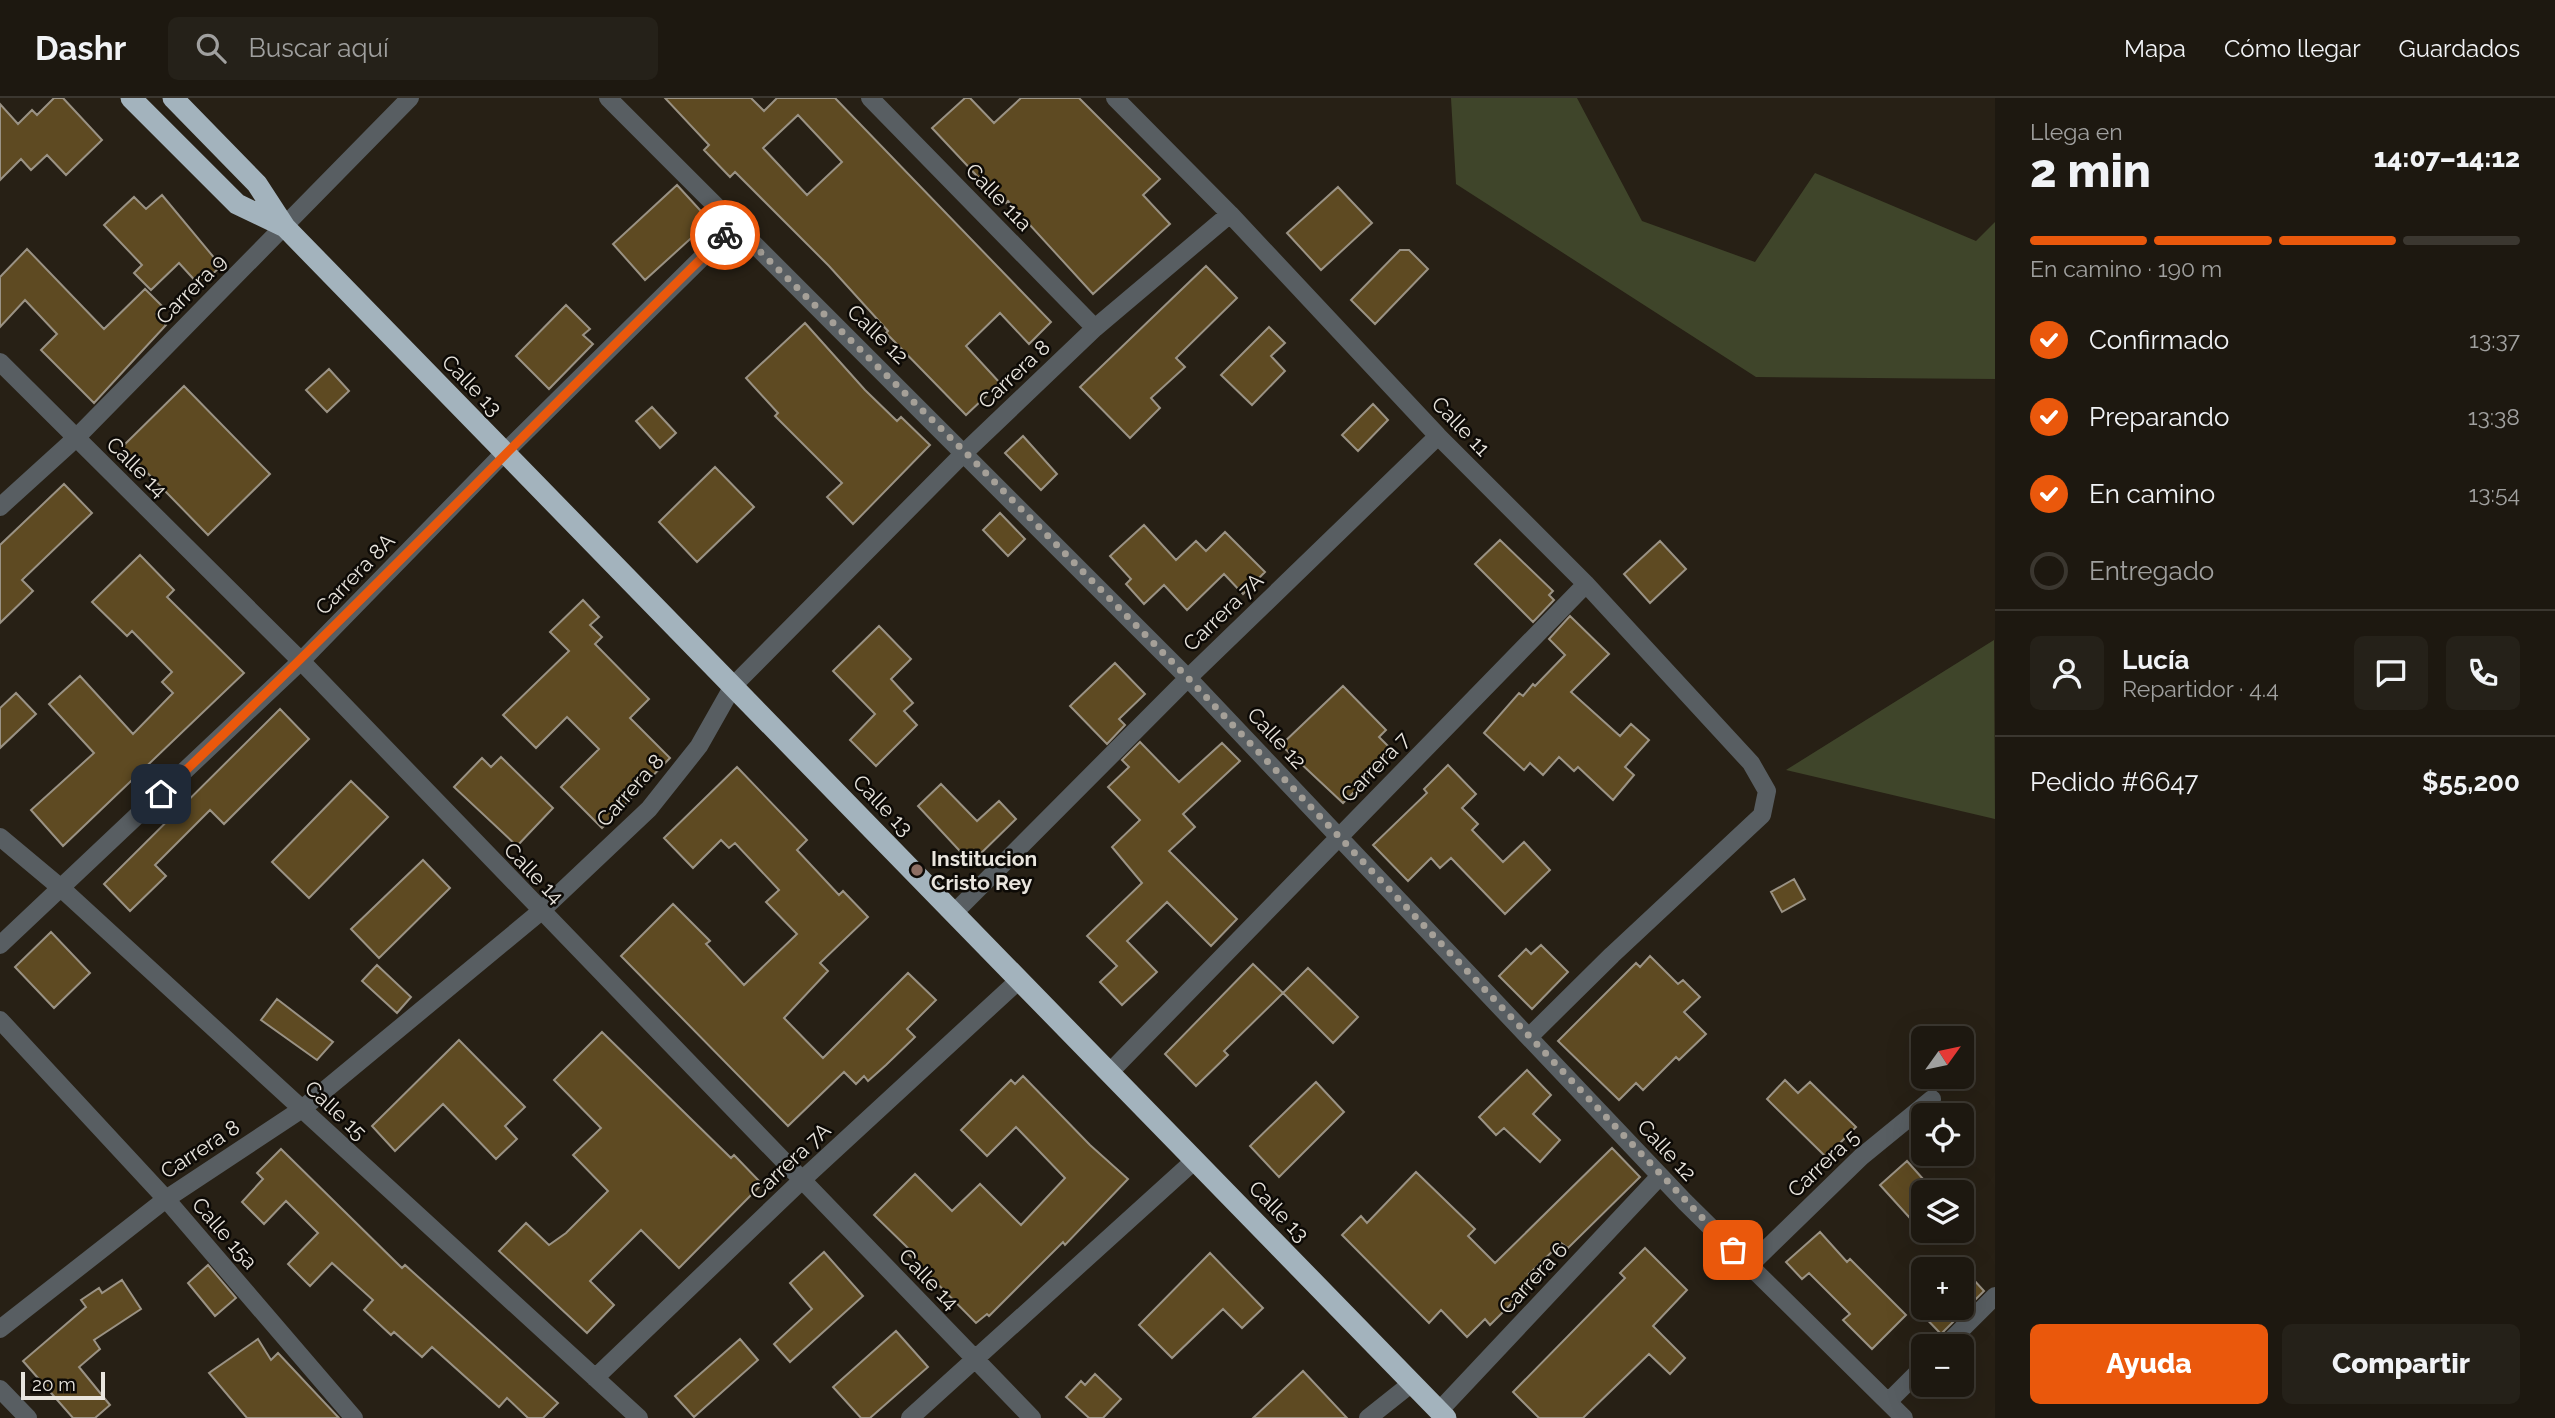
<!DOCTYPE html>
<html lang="es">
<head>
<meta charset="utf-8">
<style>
	:root { --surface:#1d1810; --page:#252119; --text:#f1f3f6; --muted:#a0a09f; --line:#3b3730; --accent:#ea580c }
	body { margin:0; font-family:Raleway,sans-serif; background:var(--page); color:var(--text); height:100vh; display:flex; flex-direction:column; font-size:26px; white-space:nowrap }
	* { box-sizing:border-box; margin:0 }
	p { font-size:23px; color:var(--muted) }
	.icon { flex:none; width:38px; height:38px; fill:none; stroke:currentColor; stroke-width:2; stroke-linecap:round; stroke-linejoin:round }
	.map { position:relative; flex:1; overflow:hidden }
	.drawer { display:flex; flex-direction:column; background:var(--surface); width:560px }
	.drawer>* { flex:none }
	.needle { width:46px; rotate:57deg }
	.controls { position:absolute; left:1911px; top:928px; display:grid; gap:14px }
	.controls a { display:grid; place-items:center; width:63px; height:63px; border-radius:10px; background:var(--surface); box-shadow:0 7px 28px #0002,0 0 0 2px var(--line); font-size:35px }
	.scale { position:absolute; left:21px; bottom:18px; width:84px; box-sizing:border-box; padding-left:7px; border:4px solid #e9e5de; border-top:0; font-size:19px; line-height:24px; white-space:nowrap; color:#e9e5de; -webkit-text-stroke:5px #0d0a06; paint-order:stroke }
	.pin { position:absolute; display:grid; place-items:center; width:60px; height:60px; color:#fff; margin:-30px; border-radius:14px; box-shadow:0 4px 10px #0006 }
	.courier { position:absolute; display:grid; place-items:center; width:70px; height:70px; margin:-35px; border:5px solid #ea580c; border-radius:50%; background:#fff; color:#222; box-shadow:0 2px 9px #0007 }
	.overview em { font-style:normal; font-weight:800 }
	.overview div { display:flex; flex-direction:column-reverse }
	.overview { display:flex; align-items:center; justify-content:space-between; height:119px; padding:0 35px }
	h1 { font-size:46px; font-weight:800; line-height:52px }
	.bar { display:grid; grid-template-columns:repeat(4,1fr); gap:10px 7px; align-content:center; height:84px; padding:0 35px }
	.bar i { height:9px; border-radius:5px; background:var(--line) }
	.bar .selected { background:var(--accent) }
	.bar p { grid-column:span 4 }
	.line { display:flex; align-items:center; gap:18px; padding:0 35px; border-top:2px solid var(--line) }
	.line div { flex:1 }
	.round { display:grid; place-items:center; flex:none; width:74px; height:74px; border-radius:10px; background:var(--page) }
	ol { padding:0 35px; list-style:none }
	li { display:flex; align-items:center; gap:21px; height:77px }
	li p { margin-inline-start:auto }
	li .icon { padding:7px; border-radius:50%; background:var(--accent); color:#fff; stroke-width:4 }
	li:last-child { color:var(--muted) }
	li i { width:38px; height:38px; border:4px solid var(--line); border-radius:50% }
	.primary-button { display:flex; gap:14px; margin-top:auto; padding:14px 35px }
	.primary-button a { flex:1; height:80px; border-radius:10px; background:var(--accent); color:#fff; font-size:28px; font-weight:800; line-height:80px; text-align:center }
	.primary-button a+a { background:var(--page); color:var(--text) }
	header { display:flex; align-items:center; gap:42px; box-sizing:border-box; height:98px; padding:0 35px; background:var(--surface); border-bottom:2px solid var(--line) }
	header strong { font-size:33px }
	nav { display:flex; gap:38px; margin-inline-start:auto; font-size:24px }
	.search { width:490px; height:63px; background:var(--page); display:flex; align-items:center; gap:18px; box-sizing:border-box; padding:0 24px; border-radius:10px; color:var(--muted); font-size:26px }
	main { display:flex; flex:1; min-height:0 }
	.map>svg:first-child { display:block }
	.green { fill:#3f452a }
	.building { fill:#5e4a22; stroke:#9a9284; stroke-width:2; fill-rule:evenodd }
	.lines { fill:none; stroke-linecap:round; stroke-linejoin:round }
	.street { stroke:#585e62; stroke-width:18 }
	.highway { stroke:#a3b3bd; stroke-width:21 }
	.done { stroke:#a5a098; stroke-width:7; stroke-dasharray:0 12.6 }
	.route { stroke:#ea580c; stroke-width:9 }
	.education-dot { fill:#8d6e63; stroke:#0d0a06; stroke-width:2.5 }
	.labels { text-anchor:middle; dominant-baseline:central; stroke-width:5; stroke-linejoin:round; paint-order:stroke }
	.street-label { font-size:21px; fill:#e9e5de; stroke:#0d0a06 }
	.poi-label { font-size:21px; font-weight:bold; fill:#e9e5de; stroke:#0d0a06; text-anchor:start }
</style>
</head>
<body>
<header>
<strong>Dashr</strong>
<div class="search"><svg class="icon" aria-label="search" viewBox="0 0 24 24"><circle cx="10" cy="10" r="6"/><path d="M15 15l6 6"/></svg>Buscar aquí</div>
<nav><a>Mapa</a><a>Cómo llegar</a><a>Guardados</a></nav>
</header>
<main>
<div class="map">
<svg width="1995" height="1320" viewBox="0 0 1995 1320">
	<rect width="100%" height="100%" fill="#272015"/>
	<path class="green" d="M1451,0H1577L1642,123L1755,164L1815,75L1976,143L1995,124V281L1756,279L1456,86Z
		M1994,542L1995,721L1786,672Z"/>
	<path class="building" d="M54,0H63L102,42L66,77L47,57L31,72L21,61L0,82V6L18,26L32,12L37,17Z
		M665,0H751L764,13L777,0H835L1051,224L1029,246L1000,215L966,248L1000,285L966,317L886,235L888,233L829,168L735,74L730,79L704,52L709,47ZM798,17L842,64L807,97L763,50Z
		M965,0H970L994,25L1021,0H1079L1160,81L1143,97L1170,126L1093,196L1008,103L1006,105L977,78L932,30Z
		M677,87L710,123L645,182L613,146Z
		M1338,89L1372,125L1321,172L1287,135Z
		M162,97L221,168L200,188L179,165L151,192L134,175L142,167L104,127L134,99L146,111Z
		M27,151L104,231L145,191L163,209L156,216L166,227L94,305L41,252L57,236L25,202L0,229V179Z
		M1400,152H1409L1428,171L1375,226L1351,202Z
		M1206,168L1237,200L1176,260L1185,269L1151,300L1160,310L1130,340L1080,289Z
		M566,207L590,231L583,237L593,246L549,291L516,258Z
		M805,225L865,292L897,323L901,319L930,347L853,426L827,399L842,385L775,318L778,315L746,280Z
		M1269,229L1285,245L1271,258L1285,273L1252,307L1221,277Z
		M329,271L349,293L327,314L306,292Z
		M184,288L270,376L208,437L122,349Z
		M1373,306L1388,322L1358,353L1342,337Z
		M652,309L676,335L660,350L636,323Z
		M1023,338L1057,376L1041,392L1005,355Z
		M715,369L754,409L697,464L659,424Z
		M64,386L92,415L22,482L33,493L0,525V447Z
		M1000,415L1025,441L1008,458L983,432Z
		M1144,427L1176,462L1196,443L1206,453L1225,434L1265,474L1243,496L1224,476L1187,512L1164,487L1144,506L1126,486L1131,481L1110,458Z
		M1500,442L1553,493L1549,497L1554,502L1533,524L1475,466Z
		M1660,443L1686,471L1650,505L1624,476Z
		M140,457L174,492L167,499L244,575L63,748L31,712L94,655L49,606L80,578L133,636L173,595L162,584L172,574L132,533L127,538L92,504Z
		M583,502L599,519L590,527L602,539L595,546L649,601L630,620L670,660L602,730L561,689L599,651L567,619L536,650L503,617L569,553L550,534Z
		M1570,518L1609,556L1571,594L1620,638L1631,626L1649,642L1625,669L1634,677L1613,702L1578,669L1574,673L1559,659L1543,677L1530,665L1524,672L1484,635L1519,595L1523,598L1533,586L1535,588L1565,557L1549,541Z
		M879,528L911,561L891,581L913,605L904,613L917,627L876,668L850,642L875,616L833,573Z
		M1115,565L1145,596L1119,621L1125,627L1107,646L1070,608Z
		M1343,588L1386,632L1379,639L1394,654L1343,705L1281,647Z
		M16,595L36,616L0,650V610Z
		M280,611L309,641L224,726L210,712L155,767L166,778L130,813L104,786Z
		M1140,644L1179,684L1222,645L1240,663L1183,716L1195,729L1169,753L1237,821L1211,848L1167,804L1127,843L1157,874L1122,907L1100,884L1117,868L1087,838L1142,785L1112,749L1140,722L1108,689L1129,669L1122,662Z
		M501,659L553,710L517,748L454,689L482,660L491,669Z
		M1448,667L1476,696L1462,710L1478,726L1472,732L1503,764L1524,744L1550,772L1505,816L1451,760L1440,770L1431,760L1408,783L1373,747L1427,695L1424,691Z
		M737,669L807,742L797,752L839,797L843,793L868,819L820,865L828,873L784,920L823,960L908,875L936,902L907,931L915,939L886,967L868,983L864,978L856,986L844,974L788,1028L621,858L673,806L710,843L706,846L744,887L797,836L766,804L779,792L735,745L729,750L721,742L693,770L664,740Z
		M351,683L388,719L309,800L272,764Z
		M941,686L977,723L999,703L1016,721L971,765L918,708Z
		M423,762L450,790L379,860L351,831Z
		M1794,781L1805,801L1782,814L1771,794Z
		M51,834L90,875L54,910L15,869Z
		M1541,847L1568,874L1532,911L1499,878L1526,851L1531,856Z
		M1650,858L1678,886L1683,882L1700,899L1684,914L1706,936L1679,962L1676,959L1643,992L1636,985L1619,1002L1558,943L1636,865L1640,869Z
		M1253,866L1283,895L1224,953L1228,957L1196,988L1165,956Z
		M377,867L411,899L397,915L362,883Z
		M1308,870L1358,919L1333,945L1283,895Z
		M277,901L333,944L317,962L261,922Z
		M602,934L731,1060L734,1057L762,1086L679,1170L641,1132L590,1183L614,1207L587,1235L499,1153L526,1125L549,1147L566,1135L608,1093L573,1057L601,1030L554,982Z
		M459,942L525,1009L505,1028L517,1041L496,1061L443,1006L395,1053L372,1028Z
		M1527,972L1551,997L1533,1016L1560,1042L1540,1064L1504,1030L1496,1037L1479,1019Z
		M1023,978L1090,1047L1128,1081L1065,1147L1063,1144L989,1218L987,1216L976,1225L907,1155L910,1152L874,1117L915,1076L952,1113L980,1086L1021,1127L1065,1080L1016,1029L987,1058L961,1032L1011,982L1015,986Z
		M1785,982L1798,995L1810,984L1856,1029L1826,1059L1767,1001Z
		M1316,984L1344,1014L1279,1079L1250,1048Z
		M1612,1050L1640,1079L1568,1150L1561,1145L1529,1176L1535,1182L1490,1227L1485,1221L1467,1239L1441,1212L1429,1225L1342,1137L1361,1118L1367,1125L1416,1074L1475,1131L1468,1138L1495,1165Z
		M281,1051L402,1170L405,1167L558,1305L543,1320H528L507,1300L499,1309L432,1249L422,1259L394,1234L391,1237L364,1212L373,1202L332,1165L310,1188L288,1166L318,1135L286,1103L264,1126L242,1104L263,1081L257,1075Z
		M1907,1063L1923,1081V1106L1909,1119L1880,1087Z
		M1820,1134L1847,1164L1850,1161L1906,1217L1872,1251L1843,1222L1850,1216L1809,1175L1802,1181L1786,1164Z
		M1645,1150L1687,1192L1653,1228L1685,1260L1670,1276L1649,1256L1583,1320H1539L1513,1294L1625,1180L1620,1175Z
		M824,1154L863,1198L790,1264L774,1246L812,1211L790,1185Z
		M1210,1155L1263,1210L1242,1230L1223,1211L1172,1260L1139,1227Z
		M208,1167L236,1200L215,1218L188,1185Z
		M1961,1168L1984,1193L1941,1236L1916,1210L1923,1204V1209H1962V1171H1958Z
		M122,1182L141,1211L94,1242L100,1251L79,1269L110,1307L95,1320H73L23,1263L86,1209L81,1202L99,1190L102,1195Z
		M896,1233L928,1269L870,1320H861L833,1289Z
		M258,1241L271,1262L278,1255L339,1320H247L209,1275Z
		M740,1241L758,1262L694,1319L675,1298Z
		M1303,1273L1347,1320H1253Z
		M1095,1276L1121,1301L1103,1320H1089L1066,1299L1081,1283L1085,1287Z"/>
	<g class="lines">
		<path class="street" d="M608,0L1188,580L1685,1104L1904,1320
			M870,0L1095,230
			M1115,0L1230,116L1438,338L1586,486L1751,665L1767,693L1762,717L1612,857L1529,939
			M0,264L301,563L1032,1320
			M0,409L76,340L410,0
			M0,739L61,790L639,1320
			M954,815L1188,580L1438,338
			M0,847L301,563L503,356L734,128
			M0,922L166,1101L354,1320
			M1110,974L1586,486
			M1750,1167L1861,1059L1932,1001
			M0,1231L166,1101L302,1011L540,814L649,711L699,648L733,588L965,354L1095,230L1230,116
			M1945,1248L1995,1198
			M595,1280L802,1082L1019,882
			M0,1291L28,1320
			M1888,1304L1923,1269
			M1439,1313L1660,1078
			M910,1320L1195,1062
			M1368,1320L1412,1285"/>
		<path class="highway" d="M131,0L237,106L283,128
			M173,0L257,86L285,129L1446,1320"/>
	</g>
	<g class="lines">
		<path class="done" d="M725,137L734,128L965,354L1188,580L1733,1152"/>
		<path class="route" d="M161,696C353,514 536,323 725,137"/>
	</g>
	<circle class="education-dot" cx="917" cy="772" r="7"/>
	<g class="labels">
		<g class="street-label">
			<text transform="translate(999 99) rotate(46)">Calle 11a</text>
			<text transform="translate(191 191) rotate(-45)">Carrera 9</text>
			<text transform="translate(878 236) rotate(44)">Calle 12</text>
			<text transform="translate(1014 276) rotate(-43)">Carrera 8</text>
			<text transform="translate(472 287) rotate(46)">Calle 13</text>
			<text transform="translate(1461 328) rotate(46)">Calle 11</text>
			<text transform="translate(137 369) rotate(45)">Calle 14</text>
			<text transform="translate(355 476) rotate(-46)">Carrera 8A</text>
			<text transform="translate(1223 514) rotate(-44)">Carrera 7A</text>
			<text transform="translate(1277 640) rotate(47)">Calle 12</text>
			<text transform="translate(1375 669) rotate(-46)">Carrera 7</text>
			<text transform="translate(630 692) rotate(-48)">Carrera 8</text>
			<text transform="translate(883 707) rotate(46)">Calle 13</text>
			<text transform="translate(534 775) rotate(46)">Calle 14</text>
			<text transform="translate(336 1012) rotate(43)">Calle 15</text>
			<text transform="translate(200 1051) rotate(-33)">Carrera 8</text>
			<text transform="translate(1667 1052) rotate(47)">Calle 12</text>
			<text transform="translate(790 1063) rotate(-43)">Carrera 7A</text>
			<text transform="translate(1823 1065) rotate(-43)">Carrera 5</text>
			<text transform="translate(1279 1113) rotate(46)">Calle 13</text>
			<text transform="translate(225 1135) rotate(49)">Calle 15a</text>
			<text transform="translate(1533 1180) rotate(-47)">Carrera 6</text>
			<text transform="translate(929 1181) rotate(46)">Calle 14</text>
		</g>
		<g class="poi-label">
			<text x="931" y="760">Institucion<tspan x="931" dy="24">Cristo Rey</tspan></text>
		</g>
	</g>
</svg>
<div class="controls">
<a><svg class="needle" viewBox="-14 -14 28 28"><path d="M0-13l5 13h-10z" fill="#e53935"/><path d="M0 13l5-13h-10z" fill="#a0a09f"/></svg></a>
<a><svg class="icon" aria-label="locate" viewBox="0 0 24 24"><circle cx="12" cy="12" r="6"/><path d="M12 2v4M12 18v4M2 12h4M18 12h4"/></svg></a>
<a><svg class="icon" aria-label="layers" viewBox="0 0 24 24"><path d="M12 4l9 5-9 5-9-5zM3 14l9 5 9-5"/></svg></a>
<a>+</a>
<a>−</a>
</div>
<div class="scale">20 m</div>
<div class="pin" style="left:1733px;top:1152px;background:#ea580c"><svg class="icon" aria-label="bag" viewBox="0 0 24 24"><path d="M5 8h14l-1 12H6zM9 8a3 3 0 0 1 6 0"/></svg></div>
<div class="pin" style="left:161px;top:696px;background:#1f2937"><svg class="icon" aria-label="home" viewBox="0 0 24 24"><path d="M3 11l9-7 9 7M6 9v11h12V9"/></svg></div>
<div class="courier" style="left:725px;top:137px"><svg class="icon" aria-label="bike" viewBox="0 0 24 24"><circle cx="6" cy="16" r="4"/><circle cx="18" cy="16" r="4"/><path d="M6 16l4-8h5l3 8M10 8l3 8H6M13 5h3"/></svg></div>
</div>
<section class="drawer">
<div class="overview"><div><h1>2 min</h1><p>Llega en</p></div><em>14:07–14:12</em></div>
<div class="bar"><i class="selected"></i><i class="selected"></i><i class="selected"></i><i></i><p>En camino · 190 m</p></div>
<ol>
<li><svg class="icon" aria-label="check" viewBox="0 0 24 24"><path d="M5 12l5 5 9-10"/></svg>Confirmado<p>13:37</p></li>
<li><svg class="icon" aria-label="check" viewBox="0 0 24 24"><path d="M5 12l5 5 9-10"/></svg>Preparando<p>13:38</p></li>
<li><svg class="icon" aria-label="check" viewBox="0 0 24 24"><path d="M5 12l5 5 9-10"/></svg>En camino<p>13:54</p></li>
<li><i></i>Entregado</li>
</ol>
<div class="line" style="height:126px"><a class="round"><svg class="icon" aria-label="person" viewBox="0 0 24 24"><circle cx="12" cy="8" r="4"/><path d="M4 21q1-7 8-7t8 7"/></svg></a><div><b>Lucía</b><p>Repartidor · 4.4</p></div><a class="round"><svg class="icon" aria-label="chat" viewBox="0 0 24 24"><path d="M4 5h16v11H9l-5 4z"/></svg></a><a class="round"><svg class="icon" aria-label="phone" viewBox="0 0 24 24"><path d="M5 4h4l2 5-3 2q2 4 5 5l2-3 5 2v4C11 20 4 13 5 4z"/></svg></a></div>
<div class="line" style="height:91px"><div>Pedido #6647</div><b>$55,200</b></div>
<div class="primary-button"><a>Ayuda</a><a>Compartir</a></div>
</section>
</main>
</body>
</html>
